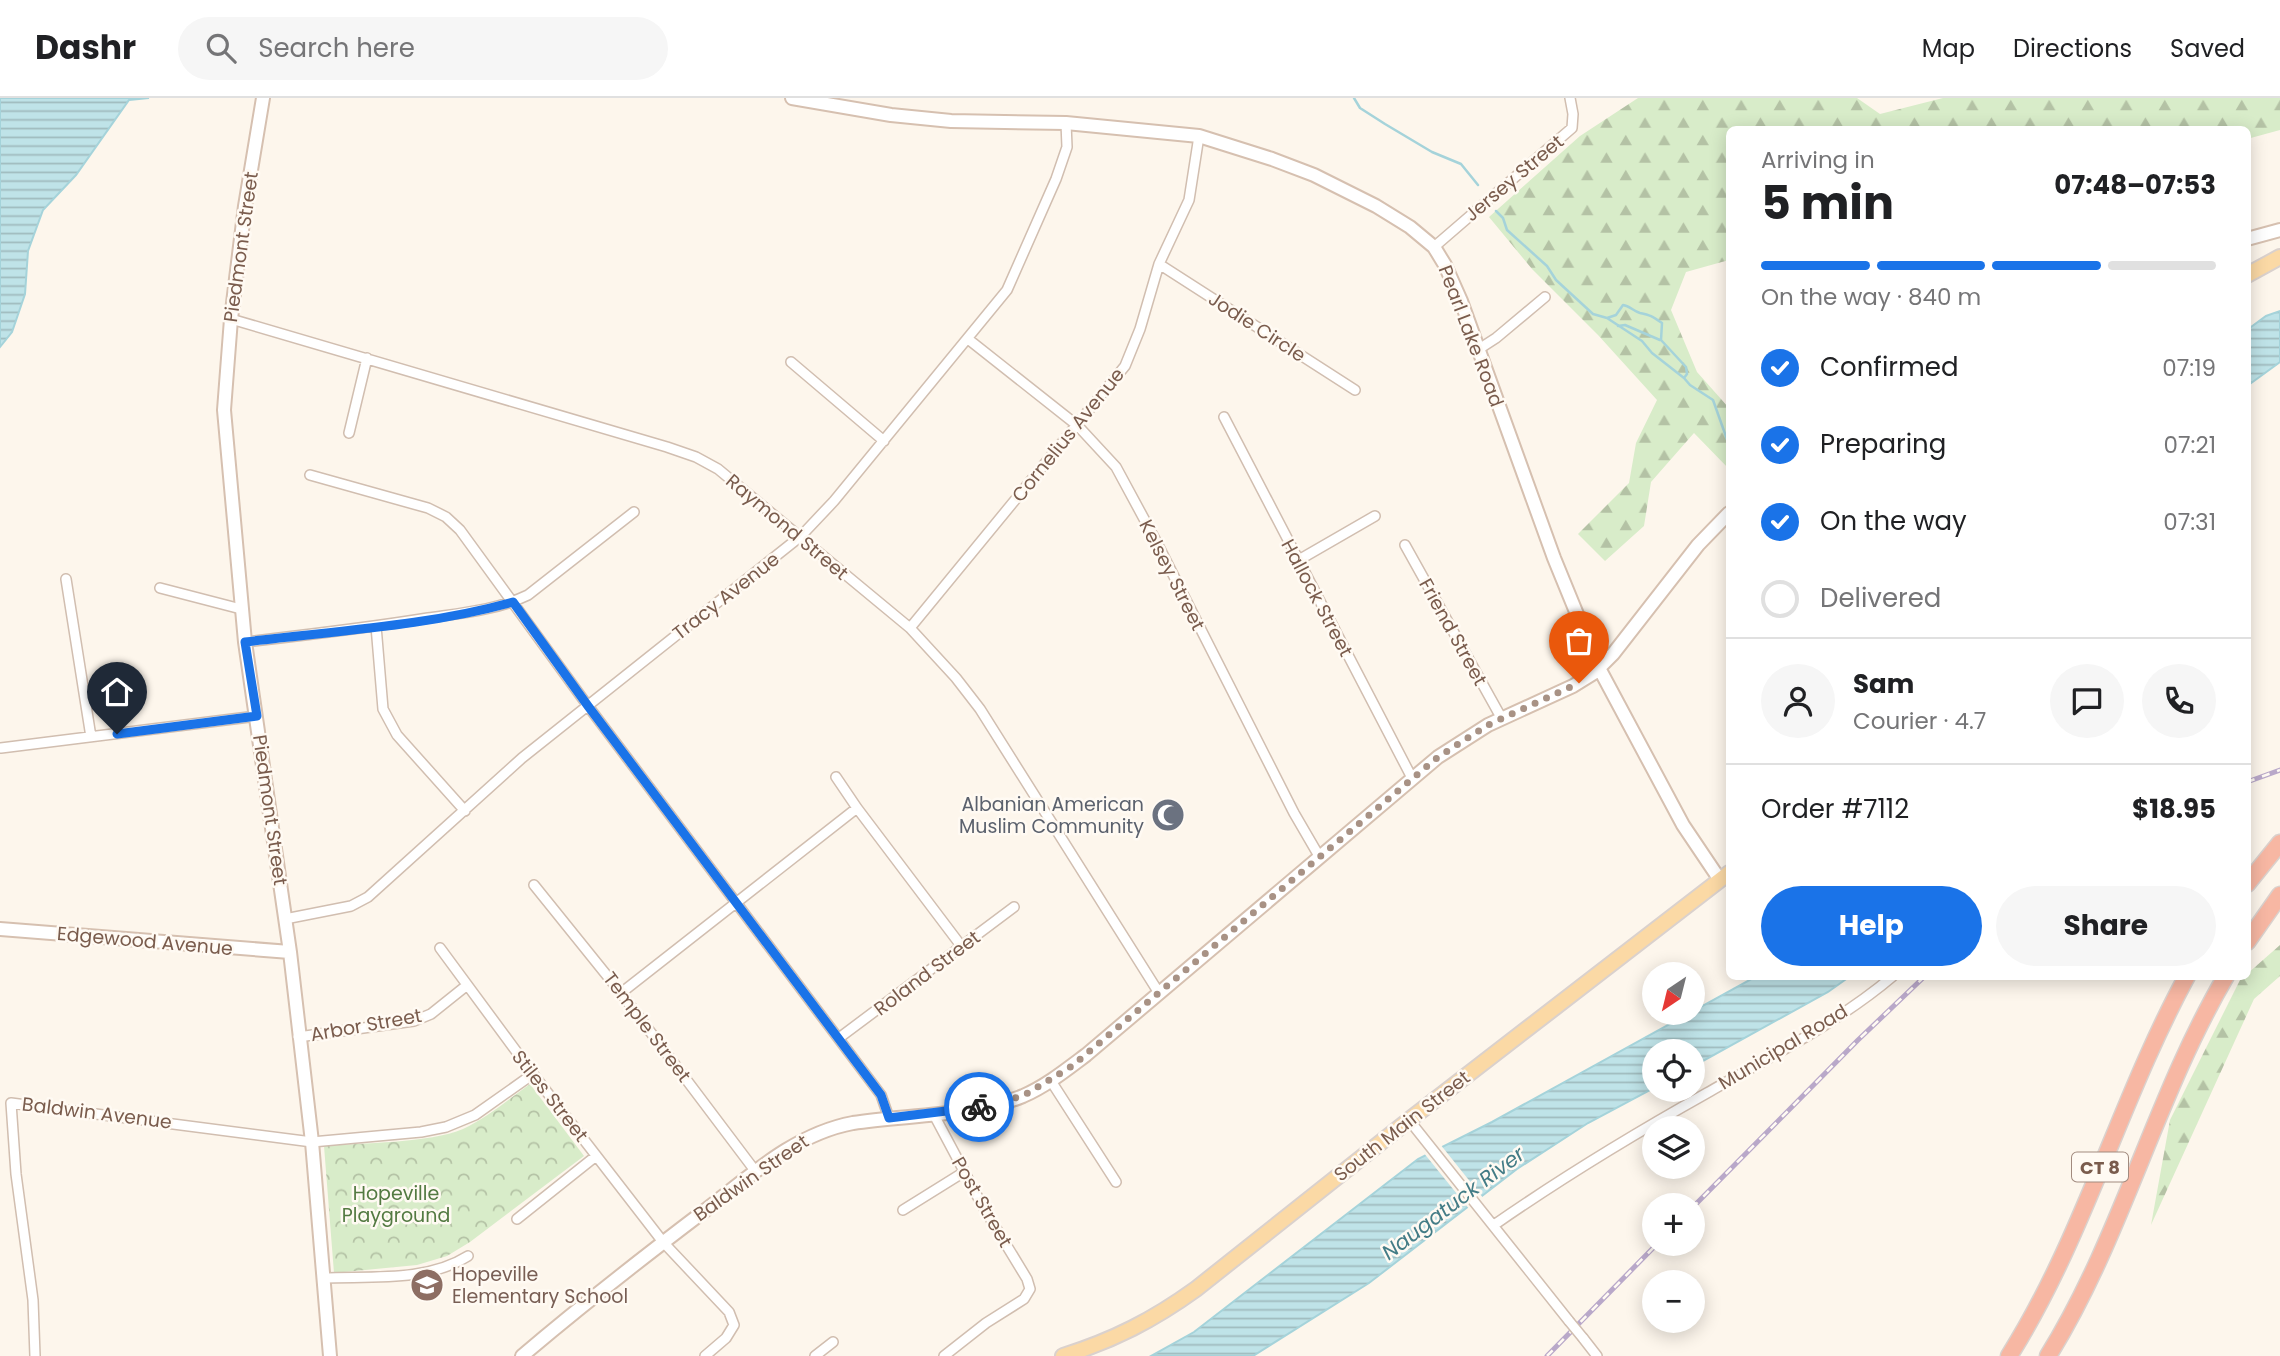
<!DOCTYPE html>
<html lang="en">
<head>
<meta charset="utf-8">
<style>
	:root { --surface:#fff; --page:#f6f6f6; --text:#202124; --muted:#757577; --line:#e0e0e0; --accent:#1a73e8 }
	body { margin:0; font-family:Poppins,sans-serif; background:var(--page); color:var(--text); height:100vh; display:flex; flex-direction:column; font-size:26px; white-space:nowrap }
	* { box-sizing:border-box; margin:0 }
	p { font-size:23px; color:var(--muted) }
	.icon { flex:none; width:38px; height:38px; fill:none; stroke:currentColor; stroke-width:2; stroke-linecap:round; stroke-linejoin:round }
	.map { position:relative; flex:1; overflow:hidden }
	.side { position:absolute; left:1726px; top:28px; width:525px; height:854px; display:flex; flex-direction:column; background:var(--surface); border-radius:10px; box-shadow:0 4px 18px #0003 }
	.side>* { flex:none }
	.needle { width:46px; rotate:215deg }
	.tools { position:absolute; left:1642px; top:864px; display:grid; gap:14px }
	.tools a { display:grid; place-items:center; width:63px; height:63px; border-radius:50%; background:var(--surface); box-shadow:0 4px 18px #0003; font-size:35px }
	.pin { position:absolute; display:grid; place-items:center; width:60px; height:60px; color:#fff; margin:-72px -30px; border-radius:50% 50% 50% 0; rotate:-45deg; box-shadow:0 0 7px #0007 }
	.pin .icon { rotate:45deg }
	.courier { position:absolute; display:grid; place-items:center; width:70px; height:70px; margin:-35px; border:5px solid #1a73e8; border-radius:50%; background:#fff; color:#222; box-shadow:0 2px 9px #0007 }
	.head em { font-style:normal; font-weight:700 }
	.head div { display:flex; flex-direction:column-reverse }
	.head { display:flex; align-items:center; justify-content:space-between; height:119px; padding:0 35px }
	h1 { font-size:46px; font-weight:700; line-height:52px }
	.bar { display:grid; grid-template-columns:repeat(4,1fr); gap:10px 7px; align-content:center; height:84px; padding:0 35px }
	.bar i { height:9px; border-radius:5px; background:var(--line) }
	.bar .current { background:var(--accent) }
	.bar p { grid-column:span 4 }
	.line { display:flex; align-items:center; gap:18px; padding:0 35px; border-top:2px solid var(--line) }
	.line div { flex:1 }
	.round { display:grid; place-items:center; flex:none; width:74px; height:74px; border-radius:37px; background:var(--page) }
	ol { padding:0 35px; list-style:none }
	li { display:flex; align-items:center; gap:21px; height:77px }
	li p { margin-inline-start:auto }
	li .icon { padding:7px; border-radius:50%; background:var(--accent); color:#fff; stroke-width:4 }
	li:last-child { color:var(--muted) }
	li i { width:38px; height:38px; border:4px solid var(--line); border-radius:50% }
	.primary-button { display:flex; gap:14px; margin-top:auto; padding:14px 35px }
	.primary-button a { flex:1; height:80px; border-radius:42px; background:var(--accent); color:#fff; font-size:28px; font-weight:700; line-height:80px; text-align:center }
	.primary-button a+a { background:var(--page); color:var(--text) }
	header { display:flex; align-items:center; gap:42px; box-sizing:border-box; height:98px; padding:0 35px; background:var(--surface); border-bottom:2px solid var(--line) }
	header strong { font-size:33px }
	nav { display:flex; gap:38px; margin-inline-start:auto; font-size:24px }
	.search { width:490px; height:63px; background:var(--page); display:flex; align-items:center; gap:18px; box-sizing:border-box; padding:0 24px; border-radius:38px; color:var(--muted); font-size:26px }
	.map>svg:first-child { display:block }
	.forest { fill:url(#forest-firs) }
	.park { fill:url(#park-crowns) }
	.water { fill:url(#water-rules); stroke:#a5d3da; stroke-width:2 }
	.pier { fill:#fdf6ec }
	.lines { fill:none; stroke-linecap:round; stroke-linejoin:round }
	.stream { stroke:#a5d3da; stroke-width:2.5 }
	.street-casing { stroke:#d1beb0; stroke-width:12 }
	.secondary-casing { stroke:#d6c0b0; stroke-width:16 }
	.primary-casing { stroke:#dad1cd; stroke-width:18 }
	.highway-casing { stroke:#dad1cd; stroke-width:19 }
	.street { stroke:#fff; stroke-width:9 }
	.secondary { stroke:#fff; stroke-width:12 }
	.primary { stroke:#fbd9a5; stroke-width:14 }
	.highway { stroke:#f7b7a3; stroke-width:16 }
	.rail-casing { stroke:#b9a8c9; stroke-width:5 }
	.rail { stroke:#fffaf3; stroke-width:2.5; stroke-dasharray:8; stroke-linecap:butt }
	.street-bridge-casing { stroke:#d1beb0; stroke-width:12; stroke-linecap:butt }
	.street-bridge { stroke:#fff; stroke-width:9 }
	.done { stroke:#a89285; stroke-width:7; stroke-dasharray:0 12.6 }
	.route { stroke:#1a73e8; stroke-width:9 }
	.labels { text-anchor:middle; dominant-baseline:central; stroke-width:5; stroke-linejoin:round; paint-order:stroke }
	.shield { fill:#fffaf3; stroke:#a28b7f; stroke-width:2 }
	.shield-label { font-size:18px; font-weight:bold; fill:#7a5c4d }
	.street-label { font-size:19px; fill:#7a5c4d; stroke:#fffaf3 }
	.worship-label { font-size:19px; fill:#5b616d; stroke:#fffaf3; text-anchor:end }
	.park-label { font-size:19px; fill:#537a41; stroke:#fffaf3 }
	.education-label { font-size:19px; fill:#785e54; stroke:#fffaf3; text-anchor:start }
	.water-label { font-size:21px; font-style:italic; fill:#437c86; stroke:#fffaf3 }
</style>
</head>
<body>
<header>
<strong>Dashr</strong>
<div class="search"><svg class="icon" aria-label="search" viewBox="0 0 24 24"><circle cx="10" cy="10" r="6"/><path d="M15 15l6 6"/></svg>Search here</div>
<nav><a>Map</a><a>Directions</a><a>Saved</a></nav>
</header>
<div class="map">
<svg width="2280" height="1258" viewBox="0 0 2280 1258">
	<defs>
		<pattern id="forest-firs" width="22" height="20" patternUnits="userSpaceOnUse" patternTransform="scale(1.75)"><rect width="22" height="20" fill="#d8ecc9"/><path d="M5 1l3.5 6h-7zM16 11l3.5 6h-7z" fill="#b4c2a5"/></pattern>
		<pattern id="park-crowns" width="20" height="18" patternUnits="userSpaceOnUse" patternTransform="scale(1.75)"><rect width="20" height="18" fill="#d8ecc9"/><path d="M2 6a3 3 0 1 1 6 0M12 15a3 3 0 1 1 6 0" fill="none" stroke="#b4c2a5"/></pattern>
		<pattern id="water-rules" width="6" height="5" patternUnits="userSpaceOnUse" patternTransform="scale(1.75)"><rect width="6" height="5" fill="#bfe3e8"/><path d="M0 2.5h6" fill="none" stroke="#a0bbbe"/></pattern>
	</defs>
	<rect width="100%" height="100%" fill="#fdf6ec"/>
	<path class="forest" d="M1638,0H1857L1880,16L1943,0H2280V32L2247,41V32H1729V162L1686,174L1671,212L1697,274L1729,310V371L1694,335L1651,384L1644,428L1605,463L1578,436L1629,385L1636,345L1657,302L1598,237L1532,171L1489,119L1580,38Z
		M2280,847V878L2254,901L2151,1127L2170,1022L2240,882L2247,878V876Z"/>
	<path class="park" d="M530,986L584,1058L470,1144L447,1158L417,1167L334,1175L324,1048C361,1045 430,1045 463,1031C487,1020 509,1001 530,986Z"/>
	<path class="water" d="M0,0H149L129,2L76,77L43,112L28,153L25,196L12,234L0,249Z
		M2280,213V264L2247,288V232L2266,218Z
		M1755,879H1849L1828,894L1692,969V954H1654V990L1588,1025L1517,1071L1369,1185L1253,1258H1151L1194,1234L1418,1061L1492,1024Z"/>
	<path class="pier" d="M1440,1046L1484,1101L1470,1112L1423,1054Z"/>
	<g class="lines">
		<path class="stream" d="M1354,0L1360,10L1385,26L1432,54L1461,66L1478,87
			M1496,113L1503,120L1507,132L1547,168L1556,182L1593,216L1607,220L1616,217L1623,207C1630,208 1633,213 1640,215C1650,217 1652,218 1662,225L1661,242L1686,269L1687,276L1684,280L1690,287L1713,302L1729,347
			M1607,220L1642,243L1652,255L1684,280
			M1618,228L1625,227L1660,242"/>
		<defs>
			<path id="street" d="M1434,149L1572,30L1573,16L1570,0
				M1159,166L1355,292
				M231,221L667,349L696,359L718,371L910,530L956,580L980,611L1159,895
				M968,241L1078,328L1116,369L1156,443L1294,715L1319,758
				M1479,251L1496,240L1545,199
				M791,264L884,343
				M1224,319L1412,680
				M349,335L367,260
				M310,377L428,410L446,419L460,432L588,608L881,997L889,1020
				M1405,447L1502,621
				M1297,463L1375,418
				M66,481L91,639
				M160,490L241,511
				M376,528L383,611L397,637L465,713
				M910,530L1125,268L1140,231L1159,166L1189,102L1199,38
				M245,544C306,537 367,530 428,520C462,515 497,512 528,497L634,414
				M1,650L257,618
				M836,679L857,710L962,849
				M534,787L621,895L756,1074
				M285,821L351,808L368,799L522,660L801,438L834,403L1007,192L1056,81L1067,49L1066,25
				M440,850L533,976L663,1144L729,1214L734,1227L726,1240L705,1258
				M621,895L857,710
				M298,939L414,923L431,916L466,888
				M839,940L1014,809
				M1051,983L1116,1084
				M933,1015L982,1107L1027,1181L1030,1191L1024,1201L986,1225L944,1258
				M1409,1022L1569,1223
				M903,1112L964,1074
				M517,1121L596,1058
				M1494,1127C1563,1079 1634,1036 1707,995C1768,960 1839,924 1893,878
				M324,1180C371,1178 427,1184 468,1158
				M1583,1240L1597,1258
				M35,1258L33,1202L16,1076L11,1005L312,1044L421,1034L446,1029L475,1017L533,976
				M815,1258L833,1244"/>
			<path id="secondary" d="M263,0L245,108L231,221L224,312L245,544L290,854L312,1044L330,1258
				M792,0L891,17L951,23L1066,25L1199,38L1272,61L1314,77L1376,108L1410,129L1434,149L1445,167L1461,203L1554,460L1599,570L1683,727L1720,782
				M2247,141L2280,132
				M0,831L290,854
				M522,1258C581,1208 641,1161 703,1114C749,1079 794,1036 853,1025C906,1017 974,1018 1023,998C1046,988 1066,972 1086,957L1438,659L1488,627L1573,588L1594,575L1613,556L1698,447L1729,415"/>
			<path id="primary" d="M2247,177L2280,159
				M1063,1258C1114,1242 1153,1222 1196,1191L1409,1022L1729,775"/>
			<path id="highway" d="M2247,786L2280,745
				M2247,844L2280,797
				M2009,1258C2084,1139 2120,1001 2187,878
				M2048,1258C2122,1139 2155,999 2226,878"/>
		</defs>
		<use href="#street" class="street-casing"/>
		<use href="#secondary" class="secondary-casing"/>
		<use href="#primary" class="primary-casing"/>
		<use href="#highway" class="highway-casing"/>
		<use href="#street" class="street"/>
		<use href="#secondary" class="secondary"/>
		<use href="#primary" class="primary"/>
		<use href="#highway" class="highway"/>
		<defs>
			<path id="rail" d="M2247,684L2280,672
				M1692,1110L1858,942L1925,878
				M1547,1258L1657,1146"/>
		</defs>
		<use href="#rail" class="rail-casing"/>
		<use href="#rail" class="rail"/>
		<defs>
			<path id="street-bridge" d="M1569,1223L1583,1240"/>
		</defs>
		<use href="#street-bridge" class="street-bridge-casing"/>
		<use href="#street-bridge" class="street-bridge"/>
	</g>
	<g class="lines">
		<path class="done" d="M979,1009L1023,998L1072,968L1438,659L1488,627L1579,585"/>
		<path class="route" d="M117,636L257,618L245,544C333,533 428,528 513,504L588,608L881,997L889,1020L979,1009"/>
	</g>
	<defs>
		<symbol id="mosque-disc" viewBox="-11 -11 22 22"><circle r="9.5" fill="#6b7280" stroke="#fffaf3"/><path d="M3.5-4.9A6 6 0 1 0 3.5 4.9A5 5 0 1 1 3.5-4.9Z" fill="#fff"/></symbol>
		<symbol id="school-disc" viewBox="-11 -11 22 22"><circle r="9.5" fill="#8d6e63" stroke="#fffaf3"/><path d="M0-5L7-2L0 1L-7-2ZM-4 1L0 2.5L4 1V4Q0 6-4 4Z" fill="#fff"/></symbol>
	</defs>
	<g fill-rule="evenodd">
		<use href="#mosque-disc" x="1149" y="698" width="38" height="38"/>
		<use href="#school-disc" x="408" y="1168" width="38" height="38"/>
	</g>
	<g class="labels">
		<rect class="shield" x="2072" y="1054.5" width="56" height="29" rx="5"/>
		<g class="shield-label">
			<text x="2100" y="1069">CT 8</text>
		</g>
		<g class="street-label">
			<text transform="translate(1514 80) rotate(-40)">Jersey Street</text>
			<text transform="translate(241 149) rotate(-82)">Piedmont Street</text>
			<text transform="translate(1257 229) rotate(33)">Jodie Circle</text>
			<text transform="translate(1471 238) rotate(69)">Pearl Lake Road</text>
			<text transform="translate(1068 337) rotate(-51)">Cornelius Avenue</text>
			<text transform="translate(787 429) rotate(40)">Raymond Street</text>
			<text transform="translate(1172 477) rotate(63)">Kelsey Street</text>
			<text transform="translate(726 498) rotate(-38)">Tracy Avenue</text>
			<text transform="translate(1317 500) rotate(62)">Hallock Street</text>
			<text transform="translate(1453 534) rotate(61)">Friend Street</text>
			<text transform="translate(270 712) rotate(82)">Piedmont Street</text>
			<text transform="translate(145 843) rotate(5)">Edgewood Avenue</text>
			<text transform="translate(927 875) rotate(-37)">Roland Street</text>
			<text transform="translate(366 927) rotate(-10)">Arbor Street</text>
			<text transform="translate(647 929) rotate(53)">Temple Street</text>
			<text transform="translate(1783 949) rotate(-31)">Municipal Road</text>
			<text transform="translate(550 998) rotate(52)">Stiles Street</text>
			<text transform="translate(97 1015) rotate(7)">Baldwin Avenue</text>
			<text transform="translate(1402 1028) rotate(-38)">South Main Street</text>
			<text transform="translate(751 1080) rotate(-35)">Baldwin Street</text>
			<text transform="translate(982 1104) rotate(60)">Post Street</text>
		</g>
		<g class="worship-label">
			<text x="1144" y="706">Albanian American<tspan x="1144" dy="22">Muslim Community</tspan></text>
		</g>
		<g class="park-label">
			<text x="396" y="1095">Hopeville<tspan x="396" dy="22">Playground</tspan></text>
		</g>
		<g class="education-label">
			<text x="452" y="1176">Hopeville<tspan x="452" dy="22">Elementary School</tspan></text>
		</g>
		<g class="water-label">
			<text transform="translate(1453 1105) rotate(-37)">Naugatuck River</text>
		</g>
	</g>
</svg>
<div class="tools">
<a><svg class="needle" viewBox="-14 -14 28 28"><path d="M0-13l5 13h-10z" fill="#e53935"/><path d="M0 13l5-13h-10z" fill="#757577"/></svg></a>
<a><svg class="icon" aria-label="locate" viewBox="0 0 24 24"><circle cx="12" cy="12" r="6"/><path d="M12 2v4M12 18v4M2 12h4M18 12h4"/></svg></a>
<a><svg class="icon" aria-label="layers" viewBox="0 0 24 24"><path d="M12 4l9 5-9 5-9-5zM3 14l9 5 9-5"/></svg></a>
<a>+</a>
<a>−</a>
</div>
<div class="pin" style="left:1579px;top:585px;background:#ea580c"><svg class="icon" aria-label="bag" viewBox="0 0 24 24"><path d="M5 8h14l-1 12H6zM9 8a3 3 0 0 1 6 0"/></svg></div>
<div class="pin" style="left:117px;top:636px;background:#1f2937"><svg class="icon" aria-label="home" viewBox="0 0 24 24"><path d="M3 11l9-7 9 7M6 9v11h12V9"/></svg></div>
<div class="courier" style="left:979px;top:1009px"><svg class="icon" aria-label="bike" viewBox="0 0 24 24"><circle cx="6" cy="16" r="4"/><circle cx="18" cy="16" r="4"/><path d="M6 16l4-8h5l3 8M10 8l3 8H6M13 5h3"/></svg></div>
<section class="side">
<div class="head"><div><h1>5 min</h1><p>Arriving in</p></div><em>07:48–07:53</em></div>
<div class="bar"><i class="current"></i><i class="current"></i><i class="current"></i><i></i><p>On the way · 840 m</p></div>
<ol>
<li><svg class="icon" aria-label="check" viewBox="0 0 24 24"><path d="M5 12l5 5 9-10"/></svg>Confirmed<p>07:19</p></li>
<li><svg class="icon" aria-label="check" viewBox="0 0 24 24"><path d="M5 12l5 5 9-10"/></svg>Preparing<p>07:21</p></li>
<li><svg class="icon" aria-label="check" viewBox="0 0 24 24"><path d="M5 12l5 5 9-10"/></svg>On the way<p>07:31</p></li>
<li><i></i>Delivered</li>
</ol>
<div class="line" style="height:126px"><a class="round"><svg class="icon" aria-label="person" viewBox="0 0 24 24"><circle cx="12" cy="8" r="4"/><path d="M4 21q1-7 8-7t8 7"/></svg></a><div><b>Sam</b><p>Courier · 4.7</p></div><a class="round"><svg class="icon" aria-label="chat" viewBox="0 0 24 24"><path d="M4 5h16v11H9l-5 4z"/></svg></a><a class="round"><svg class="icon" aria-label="phone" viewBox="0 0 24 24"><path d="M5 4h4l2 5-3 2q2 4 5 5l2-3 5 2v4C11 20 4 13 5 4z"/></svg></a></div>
<div class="line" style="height:91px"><div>Order #7112</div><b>$18.95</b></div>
<div class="primary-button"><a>Help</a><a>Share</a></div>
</section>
</div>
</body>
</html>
